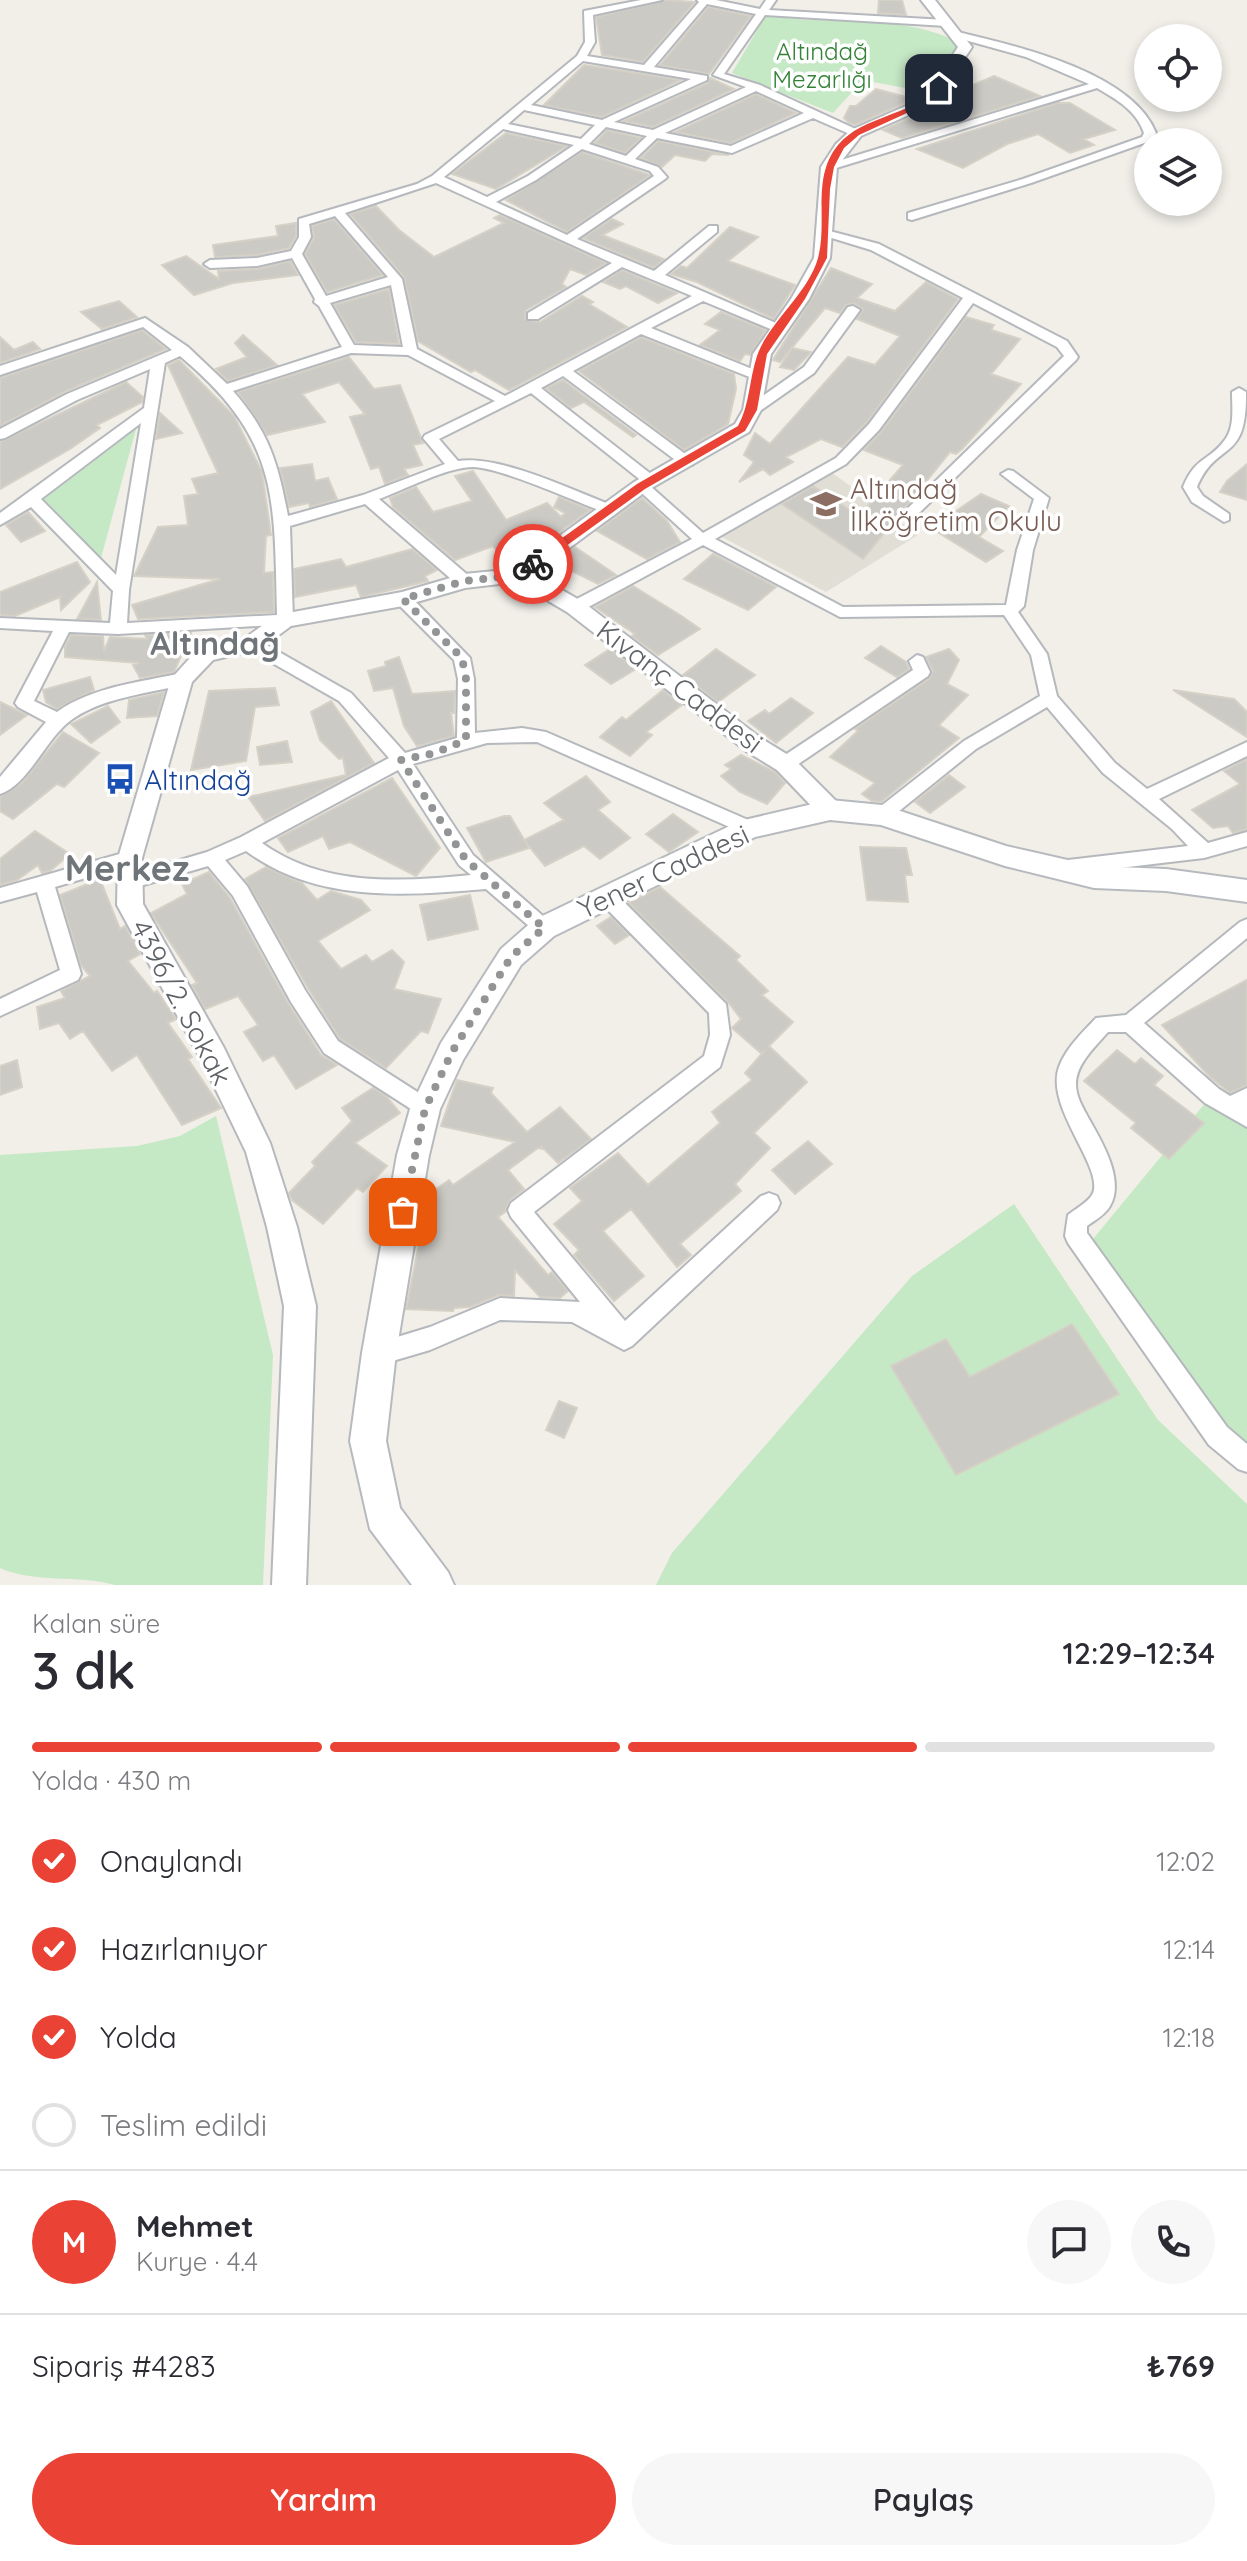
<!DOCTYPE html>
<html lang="tr">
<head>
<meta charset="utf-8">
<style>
	:root { --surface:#fff; --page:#f7f7f7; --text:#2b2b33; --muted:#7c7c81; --line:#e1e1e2; --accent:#ea4335 }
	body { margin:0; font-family:Quicksand,sans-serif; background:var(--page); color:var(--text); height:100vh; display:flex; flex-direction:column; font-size:30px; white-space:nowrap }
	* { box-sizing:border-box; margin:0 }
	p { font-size:26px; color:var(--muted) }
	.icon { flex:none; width:44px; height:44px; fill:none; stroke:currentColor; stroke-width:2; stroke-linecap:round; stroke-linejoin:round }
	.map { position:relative; height:1585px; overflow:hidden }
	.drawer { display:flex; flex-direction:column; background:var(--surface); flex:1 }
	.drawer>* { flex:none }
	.buttons { position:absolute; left:1134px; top:24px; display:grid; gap:16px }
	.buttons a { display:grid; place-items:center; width:88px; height:88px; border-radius:50%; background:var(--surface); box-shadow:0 4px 12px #0003; font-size:40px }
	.pin { position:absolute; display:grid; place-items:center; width:68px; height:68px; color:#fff; margin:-34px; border-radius:16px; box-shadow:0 4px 12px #0006 }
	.courier { position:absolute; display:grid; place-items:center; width:80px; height:80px; margin:-40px; border:6px solid #ea4335; border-radius:50%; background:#fff; color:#222; box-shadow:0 2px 10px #0007 }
	.overview em { font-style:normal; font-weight:600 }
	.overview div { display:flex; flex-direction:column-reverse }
	.overview { display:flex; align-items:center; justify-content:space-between; height:136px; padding:0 32px }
	h1 { font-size:52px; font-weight:600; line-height:60px }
	.bar { display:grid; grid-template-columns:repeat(4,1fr); gap:12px 8px; align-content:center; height:96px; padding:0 32px }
	.bar i { height:10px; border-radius:6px; background:var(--line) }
	.bar .active { background:var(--accent) }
	.bar p { grid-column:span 4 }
	.line { display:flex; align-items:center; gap:20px; padding:0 32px; border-top:2px solid var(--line) }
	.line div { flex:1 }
	.round { display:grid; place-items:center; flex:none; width:84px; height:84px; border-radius:42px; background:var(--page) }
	ol { padding:0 32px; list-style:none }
	li { display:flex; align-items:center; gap:24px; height:88px }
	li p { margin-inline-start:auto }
	li .icon { padding:8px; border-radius:50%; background:var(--accent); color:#fff; stroke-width:4 }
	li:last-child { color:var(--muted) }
	li i { width:44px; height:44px; border:4px solid var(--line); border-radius:50% }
	.cta { display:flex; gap:16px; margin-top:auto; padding:16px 32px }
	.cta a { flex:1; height:92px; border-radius:48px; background:var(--accent); color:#fff; font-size:32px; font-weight:600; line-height:92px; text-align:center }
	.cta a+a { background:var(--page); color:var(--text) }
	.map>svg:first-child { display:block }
	.education { fill:#e1ded6 }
	.green { fill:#c5e8c5 }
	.building { fill:#cccac5; stroke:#d6d1c6; stroke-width:2 }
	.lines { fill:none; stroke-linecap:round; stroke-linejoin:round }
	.minor-casing { stroke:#b5b8bc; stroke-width:4 }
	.tertiary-casing { stroke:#b5b8bc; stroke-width:4 }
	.secondary-casing { stroke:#b6babf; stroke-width:4 }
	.minor { fill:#fff; fill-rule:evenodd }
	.tertiary { fill:#fff; fill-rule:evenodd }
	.secondary { fill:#fff; fill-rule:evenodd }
	.route { fill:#ea4335 }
	.done { stroke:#929495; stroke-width:8; stroke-dasharray:0 14.4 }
	.labels { text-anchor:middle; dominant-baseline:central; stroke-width:7; stroke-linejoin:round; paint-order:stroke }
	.far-park-label { font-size:24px; fill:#348238; stroke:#fff }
	.education-label { font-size:28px; fill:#785e54; stroke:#fff; text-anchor:start }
	.street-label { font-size:28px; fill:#5f6368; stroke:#fff }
	.transit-label { font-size:28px; fill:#164399; stroke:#fff; text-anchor:start }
	.quarter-label { font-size:32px; font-weight:bold; fill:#70757a; stroke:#fff }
	.district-label { font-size:36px; font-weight:bold; fill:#70757a; stroke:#fff }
</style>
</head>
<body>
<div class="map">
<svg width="1247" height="1585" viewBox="0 0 1247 1585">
	<rect width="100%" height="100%" fill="#f1efe8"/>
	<path class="education" d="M831,472L918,535L826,592L722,537Z"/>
	<path class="green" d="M766,15C830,27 902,12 960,43L921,91L863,80L833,113L732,73Z
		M136,429L101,558L44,499Z
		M1211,1096L1247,1121V1452L1222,1431L1093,1239Z
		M216,1116L273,1355L263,1585H115C78,1574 35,1584 0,1568V1155L137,1146L180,1136Z
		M1014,1204L1158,1420L1247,1504V1585H656L672,1553L912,1276Z"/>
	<path class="building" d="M665,0L695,2L643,62L602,55L596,17Z
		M879,0H902L906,15L878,13Z
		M708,7L751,16L709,74L660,65Z
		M584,65L605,68L681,80L602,117L544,105Z
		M994,76L1040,96L902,138L883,130L935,107L942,98Z
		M710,78L734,89L653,127L624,121L708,83Z
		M876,89L914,99L855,125L849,123L844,118L850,106H856Z
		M756,94L796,113L731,143L675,132Z
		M1057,103H1070L1115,130L1084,139L1094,145L1070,153L1038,134L1007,144L963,168L917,149Z
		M607,130L641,138L625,153L595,143Z
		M506,133L567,146L496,189L452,174Z
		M658,141L729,155L712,154L705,161L675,155L662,167L641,158Z
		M582,152L650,175L567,232L506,200Z
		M376,206L399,230L434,257L504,223L494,218L500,215L606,263L586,275L570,269L562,284L566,287L526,310L525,319L540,322L582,296L593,302L589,304L627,327L509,390L475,370L471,372L418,341L404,277L350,214Z
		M334,219L383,275L327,292L305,254L314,238L312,226Z
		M612,219L623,224L602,235L664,259L654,268L583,238Z
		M296,223V236L289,248L257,255L215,257L213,245L278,236L276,226Z
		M730,227L758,237L728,261L795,285L774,319L697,282L671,274L681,266L687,268Z
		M186,256L219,279L218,271L257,269L290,261L298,275L233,283L194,295L162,265Z
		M831,268L872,284L857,298L895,311L926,282L958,299L867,422L842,447L821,439L786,457L793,462L770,475L763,469L739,482L754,462L744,455L755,433L770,444L848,357L875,365L900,336L857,319L863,309L854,303L846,305L840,313L825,308L780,362L773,360Z
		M622,270L677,293L658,303L626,286L620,289L603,282Z
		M389,289L399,344L356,342L334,305Z
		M119,301L137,317L102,329L81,312Z
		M721,312L766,330L750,355L745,354L740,361L700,345L720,330L705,324Z
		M966,317L994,325L991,330L1020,339L991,374L1021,384L962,449L956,454L950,452L863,559L782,504L813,486L859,516L903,465L864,450L881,432Z
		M142,330L166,349L66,391L0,426V378Z
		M243,335L277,365L228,381L216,369L247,357L235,343Z
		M0,337L14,350L33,342L40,349L0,363Z
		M641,337L734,374L736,389L728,424L684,450L579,371Z
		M792,348L811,352L794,370L780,367Z
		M349,357L374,389L400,385L423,443L413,445L422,465L404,469L408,475L385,484L379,467L371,469L350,417L365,414L339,382L302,394L325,422L267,435L238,392Z
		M179,360L234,416L262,472L271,535L266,536L264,573L273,572L274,612L138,619L132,605L220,579L134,576L158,527L188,525L184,496L198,494L192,479L218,473L168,365Z
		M563,380L636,435L633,437L584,402L571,408L546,388Z
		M126,382L143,397L142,402L97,425L100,428L70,449L0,489V442Z
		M160,413L182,433L156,439Z
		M312,464L315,481L328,478L337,499L310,507L309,503L289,507L280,468Z
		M1247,464V500L1220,492L1227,481Z
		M473,471L506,520L547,503L561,517L565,513L554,507L559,497L590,510L513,566L493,546L455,560L393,507L390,498L416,487L433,512L472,501L455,476Z
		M981,494L1009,506L979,537L1003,551L986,562L931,528Z
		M642,498L667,521L680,542L647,559L597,531Z
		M28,512L45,531L21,542L6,525Z
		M575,547L609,570L616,575L598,584L570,570L556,583L539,574Z
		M412,549L437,570L425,576L428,581L361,597L356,585L295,597L294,569L341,559L346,567Z
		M713,554L776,587L748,610L684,579Z
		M77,562L90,582L61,610L60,597L15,616L0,615V592Z
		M97,582L101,620L77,619Z
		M633,586L680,615L700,629L658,655L632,636L635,634L595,607Z
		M191,633L174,672L140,678L133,665L139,663L65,657V647L71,635L103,636L104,651L110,637L147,639L145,635Z
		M881,646L906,662L909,669L897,677L865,658Z
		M610,649L636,669L611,684L585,665Z
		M716,649L755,675L718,702L683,675Z
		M949,649L959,660L947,684L968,695L939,725L959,738L881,802L872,801L862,794L875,783L830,757L858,731L855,729L930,678L933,671L926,657Z
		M399,657L412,694L455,691L454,713H451L454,736L417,746L404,726L393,688L374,691L368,671L386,666L385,662Z
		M90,677L94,690L57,709L46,702L43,690Z
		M275,688L279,705L255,707L246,761L191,770L209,691Z
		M663,690L682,705L646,732L652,735L630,756L600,737L622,717L626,720Z
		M1173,690L1234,699L1247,712V737Z
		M164,692L157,716L127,718L129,700Z
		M791,698L813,713L776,743L748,721L765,710L769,714Z
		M331,701L374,763L265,821L248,797L346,775L343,758L339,759L320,740L311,712Z
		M0,702L27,715L0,735Z
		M108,706L120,722L91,743L71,724Z
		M63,732L99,753L64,787L57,784L13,819L0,811V797L22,783Z
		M287,741L292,762L260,765L257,747Z
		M741,755L775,772L785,783L767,804L740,792L721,776L731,769L725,765Z
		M1247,759V829L1233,833L1228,826L1213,828L1192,810L1240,784L1224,771Z
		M949,775L965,787L930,813L915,802Z
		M586,776L610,802L598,810L630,838L600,859L584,846L545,866L524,840L564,820L544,803Z
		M392,778L440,848L416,876L350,842L329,849L323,836L288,852L278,838Z
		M673,814L698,832L669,852L646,834Z
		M504,816H510L529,848L486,862L467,828Z
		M35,831L70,854L50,871L42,873L38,865L17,880L0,885V859Z
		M860,847L906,848L912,875H905L908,902L867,900Z
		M266,867L302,883L317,900L331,891L361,900L370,910L318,941L341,969L366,955L372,962L392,950L404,962L394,989L441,999L428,1033L421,1031L386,1068L340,1039L308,988L245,879Z
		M209,872L230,898L288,1003L321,1055L337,1065L296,1089L274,1055L263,1061L244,1032L258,1025L238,996L205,1009L192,985L197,983L151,913L187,894L182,884Z
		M100,879L120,929L125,926L140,954L128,961L154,993L157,991L176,1019L168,1023L192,1057L188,1059L221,1108L182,1125L137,1055L112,1071L83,1031L70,1039L59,1023L40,1029L37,1007L65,998L61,991L90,976L81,965L60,895Z
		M660,887L740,956L736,960L768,991L762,995L793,1022L769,1046L807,1082L754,1133L770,1148L735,1184L741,1191L680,1244L691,1255L677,1267L631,1209L603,1231L644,1276L614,1301L574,1255L579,1250L554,1224L582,1201L570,1188L618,1153L648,1185L720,1123L712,1112L752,1080L745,1073L765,1050L762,1054L732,1028L741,1019L728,1002L629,903Z
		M470,895L478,929L428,940L420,905Z
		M611,917L629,935L615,944L597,926Z
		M1247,980V1085L1230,1093L1210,1077L1162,1025Z
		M1117,1050L1135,1064L1141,1058L1163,1076L1154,1085L1204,1123L1169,1159L1131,1128L1136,1123L1084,1081Z
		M17,1060L22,1087L0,1095V1066Z
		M457,1080L493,1088L491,1093L527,1132L560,1107L591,1139L558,1163L541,1146L543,1149L538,1148L508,1170L524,1189L509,1201L505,1212L498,1217L548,1275L552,1272L568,1291L560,1298L540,1297L515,1270L514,1296L499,1295L470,1307L454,1308L453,1311L406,1309L429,1194L449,1180L453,1185L515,1142L441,1126Z
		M373,1088L387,1097L400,1113L355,1143L387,1166L363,1192L357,1188L323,1224L292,1200L289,1193L315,1166L312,1162L352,1121L342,1108Z
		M808,1141L832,1164L795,1194L772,1170Z
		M1072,1324L1119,1394L956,1475L891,1366L946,1339L970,1377Z
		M559,1401L577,1408L564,1438L546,1430Z"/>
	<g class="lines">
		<defs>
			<path id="minor" d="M641,0H662L593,15L595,42L587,56L644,65L699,2L697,0H716L760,9L766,0H776L769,10L946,20L951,23L946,26L765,15L724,74L760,85L860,131V135H852L813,118L732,153L657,138L635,159L658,167L667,177L665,179L577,239L654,271L709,226H717V232L665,275L785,327L778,331L773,330L703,301L651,328L762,373V379L757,380L641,334L573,371L692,459V465H682L563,376L541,388L656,478V484L649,485L703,533L836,458L869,424L963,298L871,250L822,235V229L879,244L1067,341L1078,357L1076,360L916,516H906V510L1064,356L1057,347L973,303L879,430L846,464L715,539L843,607L1006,605L1017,550L1034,499L1001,474L1008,470L1013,471L1049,498L1033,550L1024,606L1018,612L1047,654L1057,696L1115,763L1147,789L1247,742V756L1159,799L1208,843L1247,832V846L1204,858L1068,874L1061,872L1059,867L1061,862L1068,860L1188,846L1172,829L1103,773L1047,707L976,749L888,820H876L873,815L876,810L964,741L1040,696L1031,655L1004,615L840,617L703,545L581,611H569L567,607L569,603L692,539L634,486L643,482L531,393L439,439L458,461C501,455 572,490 614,506V512H604C574,501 502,468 473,467C447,467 404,490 379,499L470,577L472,581L470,585H458L365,504L290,526L293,620L291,624L118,634L69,632L34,701L57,712C91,687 141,682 182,673L190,679L188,683C150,694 107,696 74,718C47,735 29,785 0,794V777L46,722L18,707L15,703L53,631L0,628V618L110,623L113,591L31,507L0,525V513L144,408L150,369L77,400L5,438L0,439V429L67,394L172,350L143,327L0,375V366L145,318L188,347L227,384L342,347L319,306L314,302L315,299L292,258L257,266L210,268L204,264L210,260L257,258L291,251L299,237V219L417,184L432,176L577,56L585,42L584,11ZM707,4L756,14L713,75L746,87L653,130L614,122L707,80V76L654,67ZM583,61L691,79L602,120L531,105ZM756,91L804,113L731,146L665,133ZM524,110L595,125L581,139L508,124ZM606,127L647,136L626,156L589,144ZM503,129L574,145L528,176L487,197L444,177ZM582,149L650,171L654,176L567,235L496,202L536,180ZM436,183L612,263L528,313V319H538L622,267L692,296L505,396L417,349L402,279L345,213ZM335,216L388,277L326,296L302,254L311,237L309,224ZM391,285L403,347L354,345L330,303ZM351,353L408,355L495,401L425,435L423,438L445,464L363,495L288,516C278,463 269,432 233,391ZM180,356C279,439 274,495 277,615L127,623L129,590L165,363ZM141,423L116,575L41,499Z
				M958,32C1016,46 1132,72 1156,133L1150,141L1031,183L912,220L908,219V213L1023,179L1142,137L1144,133C1136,110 1117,100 1097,88L833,169H825V165L1089,84L1026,57L954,37L953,35Z
				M853,306L860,310L814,373L757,413H747V407L804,367L848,307Z
				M1239,388L1246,392C1247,465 1217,439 1197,487L1203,496L1229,514V520L1224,522L1192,502L1183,487C1196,456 1208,462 1224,441C1235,428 1232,408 1232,392Z
				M403,594L409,595L470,658L474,679L475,733L522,728L546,732L755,823L758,828L755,833H743L537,742L487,743L413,764L473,855L551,923L554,928L551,933L544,936L537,933L486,889C403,896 317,903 246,851L225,860L247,886L305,990L338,1041L433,1102L436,1109L433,1116L425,1118L324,1053L291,1002L233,896L208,866L130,889L123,887L121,882L123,877L207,852L241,837L389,758L339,701L246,648L244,644L246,640H258L351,693L405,753L457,738L458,679L454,660L397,603L395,599ZM398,770L459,865L471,875C399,882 323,887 262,843Z
				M917,655L923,657L930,672L928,676L791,769H779L776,764L779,759L913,670L909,661Z
				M130,851L137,853L139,858L137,863L55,887L81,974L78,980L0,1016V999L60,970L37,892L0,902V888Z
				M606,888L613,891L726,1004L730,1035L720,1067L534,1212L625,1321L761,1196L769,1193L777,1196L780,1203L777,1210L632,1346L624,1350L572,1322L500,1320L430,1350L379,1365L371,1361L367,1353L371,1345L430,1327L500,1298L580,1302L511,1217L508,1210L511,1203L704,1056L710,1035L709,1013L599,901L596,896L599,891Z
				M1247,919V938L1144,1023L1219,1089L1230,1096L1247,1088V1127L1205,1103L1126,1032H1108C1095,1047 1076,1064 1076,1084C1076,1097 1083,1108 1089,1119C1102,1142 1125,1180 1110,1206C1105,1215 1095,1220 1087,1226V1233L1227,1427L1247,1444V1472L1238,1469L1209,1445L1068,1243L1065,1236L1068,1215C1075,1209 1087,1203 1092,1195C1107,1170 1044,1108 1059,1067C1066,1048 1082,1033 1096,1018L1126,1015L1240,922Z"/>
			<path id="tertiary" d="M921,0H935L972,47L934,104L861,136L837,167L830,258L809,299L771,354L761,410L749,432L648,490L534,574L583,602L762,739L793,758L839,804L842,810L839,816H821L777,770L746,751L567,612L516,582L465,588L403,606L291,626L260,649L213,660L192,682L142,858L143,904L224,1048L270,1143L297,1227L316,1306L306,1585H272L284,1306L267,1227L246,1152L203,1063L117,905L118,858L171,679L198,649L245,638L277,615L402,592L464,574L514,569L634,482L735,424L743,410L753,354L791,299L814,258L821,167L836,144L851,130L924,98L958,47Z"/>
			<path id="secondary" d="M830,800L882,805L1006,846L1094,866L1166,869L1247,880V902L1166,891L1094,888L1005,866L881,825L830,820L755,837L554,936L521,965L463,1060L440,1109L429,1155L396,1353L386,1441L400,1508L448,1572L454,1585H412L370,1529L350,1441L362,1353L397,1155L410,1109L441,1043L501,949L534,920L740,821Z"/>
		</defs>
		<use href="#minor" class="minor-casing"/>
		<use href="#tertiary" class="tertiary-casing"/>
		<use href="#secondary" class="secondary-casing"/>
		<use href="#minor" class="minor"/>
		<use href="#tertiary" class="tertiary"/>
		<use href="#secondary" class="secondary"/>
	</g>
	<path class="route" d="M936,87L942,88L931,102L859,135L844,148L834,167L830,189L827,258L805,299L767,354L757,410L745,431L645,489L537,567H529V562L637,484L738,426C750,404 749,380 757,356C768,323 808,294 818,258C828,221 811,178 838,145C863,115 911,117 936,87Z"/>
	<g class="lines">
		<path class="done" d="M403,1212L425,1109L452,1052L511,957L544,928L466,860L401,760L435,753L466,740V679L462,658L403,599L464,581L519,575L533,564"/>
	</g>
	<defs>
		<symbol id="school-bare" viewBox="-9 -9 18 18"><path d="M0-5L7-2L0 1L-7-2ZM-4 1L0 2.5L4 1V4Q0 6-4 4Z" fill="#8d6e63" stroke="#fff" stroke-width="2.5" paint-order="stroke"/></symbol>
		<symbol id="bus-bare" viewBox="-9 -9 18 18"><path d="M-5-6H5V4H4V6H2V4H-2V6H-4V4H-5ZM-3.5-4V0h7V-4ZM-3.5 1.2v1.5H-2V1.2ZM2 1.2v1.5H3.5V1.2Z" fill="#1a4fb4" stroke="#fff" stroke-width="2.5" paint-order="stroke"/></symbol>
	</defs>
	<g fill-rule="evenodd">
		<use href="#school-bare" x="804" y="482" width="44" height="44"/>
		<use href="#bus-bare" x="98" y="757" width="44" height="44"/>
	</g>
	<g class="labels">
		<g class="far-park-label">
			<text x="822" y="51">Altındağ<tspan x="822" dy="28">Mezarlığı</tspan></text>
		</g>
		<g class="education-label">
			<text x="850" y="488">Altındağ<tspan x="850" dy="32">İlköğretim Okulu</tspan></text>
		</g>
		<g class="street-label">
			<text transform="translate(680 686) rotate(37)">Kıvanç Caddesi</text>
			<text transform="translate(663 871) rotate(-25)">Yener Caddesi</text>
			<text transform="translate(182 1002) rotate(62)">4396/2. Sokak</text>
		</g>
		<g class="transit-label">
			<text x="144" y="779">Altındağ</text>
		</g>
		<g class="quarter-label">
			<text x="215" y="643">Altındağ</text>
		</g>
		<g class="district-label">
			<text x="127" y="867">Merkez</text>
		</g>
	</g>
</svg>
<div class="buttons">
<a><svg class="icon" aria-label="locate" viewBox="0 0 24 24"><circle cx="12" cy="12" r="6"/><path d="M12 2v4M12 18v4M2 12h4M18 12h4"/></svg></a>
<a><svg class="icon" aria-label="layers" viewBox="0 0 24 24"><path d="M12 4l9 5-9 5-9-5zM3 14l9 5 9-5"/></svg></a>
</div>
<div class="pin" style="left:403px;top:1212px;background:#ea580c"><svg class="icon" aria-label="bag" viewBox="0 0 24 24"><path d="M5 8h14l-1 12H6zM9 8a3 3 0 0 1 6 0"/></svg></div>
<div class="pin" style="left:939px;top:88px;background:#1f2937"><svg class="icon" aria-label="home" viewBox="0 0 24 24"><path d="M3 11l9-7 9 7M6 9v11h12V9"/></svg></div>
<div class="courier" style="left:533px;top:564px"><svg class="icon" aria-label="bike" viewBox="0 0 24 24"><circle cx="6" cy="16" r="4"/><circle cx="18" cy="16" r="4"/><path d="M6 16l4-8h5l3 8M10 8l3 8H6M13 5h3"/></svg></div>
</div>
<section class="drawer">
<div class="overview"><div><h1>3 dk</h1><p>Kalan süre</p></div><em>12:29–12:34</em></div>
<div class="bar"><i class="active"></i><i class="active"></i><i class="active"></i><i></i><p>Yolda · 430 m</p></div>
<ol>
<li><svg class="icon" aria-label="check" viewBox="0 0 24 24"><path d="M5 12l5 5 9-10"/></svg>Onaylandı<p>12:02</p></li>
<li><svg class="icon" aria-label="check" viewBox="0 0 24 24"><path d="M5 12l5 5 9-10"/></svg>Hazırlanıyor<p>12:14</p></li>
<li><svg class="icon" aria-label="check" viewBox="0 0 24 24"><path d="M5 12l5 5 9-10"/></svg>Yolda<p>12:18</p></li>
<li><i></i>Teslim edildi</li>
</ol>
<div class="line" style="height:144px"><b class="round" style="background:var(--accent);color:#fff">M</b><div><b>Mehmet</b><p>Kurye · 4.4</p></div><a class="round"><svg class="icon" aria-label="chat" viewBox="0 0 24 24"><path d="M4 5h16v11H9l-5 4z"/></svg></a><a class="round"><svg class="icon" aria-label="phone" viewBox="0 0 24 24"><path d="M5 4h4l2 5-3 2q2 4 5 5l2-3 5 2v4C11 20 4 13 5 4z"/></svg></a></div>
<div class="line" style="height:104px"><div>Sipariş #4283</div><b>₺769</b></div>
<div class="cta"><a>Yardım</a><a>Paylaş</a></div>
</section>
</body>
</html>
